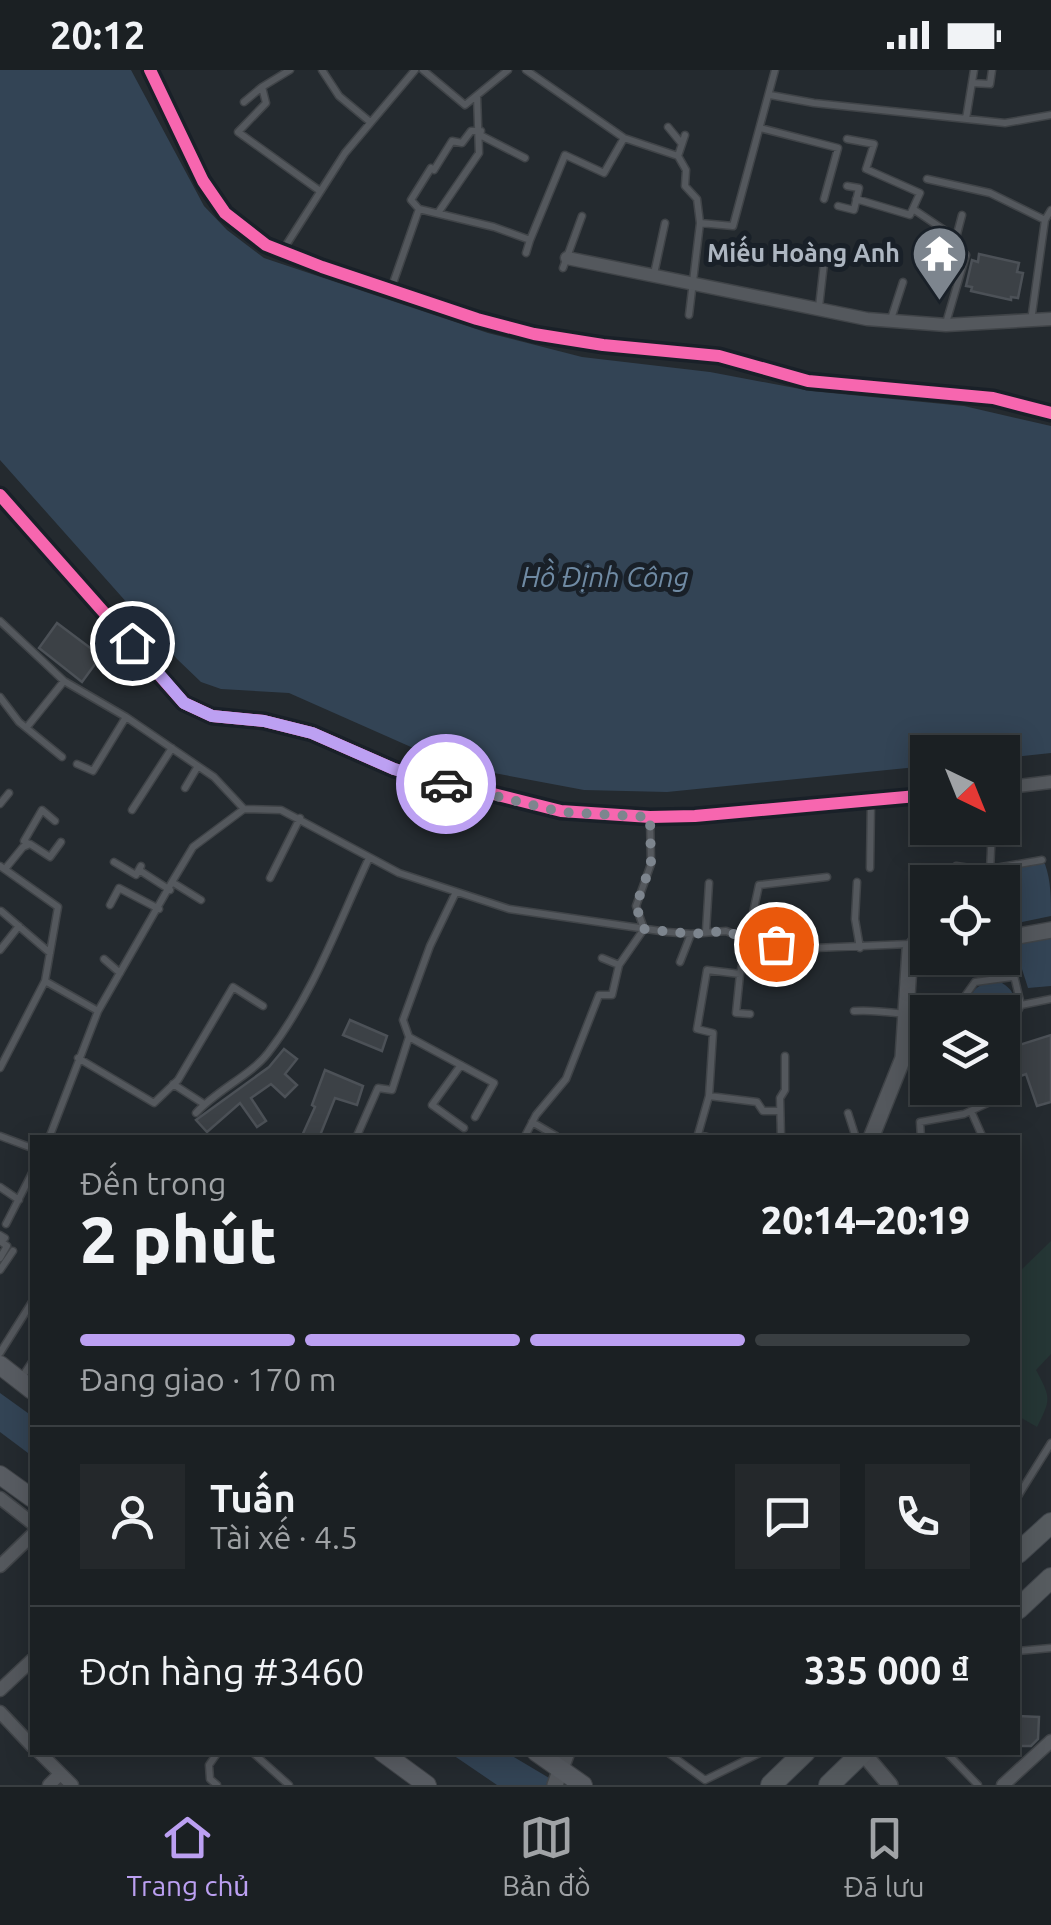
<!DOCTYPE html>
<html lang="vi">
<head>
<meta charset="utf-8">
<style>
	:root { --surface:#1b2023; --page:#24282b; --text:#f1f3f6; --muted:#a0a3a6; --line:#393e41; --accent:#bca0f2 }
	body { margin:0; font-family:Ubuntu,sans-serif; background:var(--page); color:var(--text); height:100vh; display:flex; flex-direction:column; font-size:38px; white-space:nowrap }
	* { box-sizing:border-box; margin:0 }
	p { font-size:32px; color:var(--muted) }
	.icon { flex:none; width:55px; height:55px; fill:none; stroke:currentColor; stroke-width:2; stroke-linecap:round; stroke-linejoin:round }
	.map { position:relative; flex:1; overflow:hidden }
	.drawer { position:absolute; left:30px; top:1065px; width:990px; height:620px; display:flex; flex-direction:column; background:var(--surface); border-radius:0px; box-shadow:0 5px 25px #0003,0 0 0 2px var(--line) }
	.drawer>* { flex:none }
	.needle { width:65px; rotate:137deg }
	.buttons { position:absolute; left:910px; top:665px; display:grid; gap:20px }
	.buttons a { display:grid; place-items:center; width:110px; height:110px; border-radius:0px; background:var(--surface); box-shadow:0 5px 25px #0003,0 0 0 2px var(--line); font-size:50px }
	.pin { position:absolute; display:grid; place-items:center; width:85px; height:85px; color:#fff; margin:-42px; border:5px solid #fff; border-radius:50%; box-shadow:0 2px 10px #0007 }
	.courier { position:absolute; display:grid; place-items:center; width:100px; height:100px; margin:-50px; border:8px solid #bca0f2; border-radius:50%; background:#fff; color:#222; box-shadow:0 2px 12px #0007 }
	.summary em { font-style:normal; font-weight:800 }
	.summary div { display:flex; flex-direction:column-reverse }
	.summary { display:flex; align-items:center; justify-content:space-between; height:170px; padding:0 50px }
	h1 { font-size:65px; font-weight:800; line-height:75px }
	.bar { display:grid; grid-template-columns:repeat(4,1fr); gap:15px 10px; align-content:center; height:120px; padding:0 50px }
	.bar i { height:12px; border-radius:8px; background:var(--line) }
	.bar .on { background:var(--accent) }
	.bar p { grid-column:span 4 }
	.line { display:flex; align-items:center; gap:25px; padding:0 50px; border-top:2px solid var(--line) }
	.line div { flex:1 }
	.round { display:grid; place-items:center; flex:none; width:105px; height:105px; border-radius:0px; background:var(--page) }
	.status { display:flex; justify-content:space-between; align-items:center; height:70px; padding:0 50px; background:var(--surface); direction:ltr }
	.status svg { height:28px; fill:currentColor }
	.menu { display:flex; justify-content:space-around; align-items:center; height:140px; border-top:2px solid var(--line); background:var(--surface); font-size:28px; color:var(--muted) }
	.menu a { display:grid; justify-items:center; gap:5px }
	.menu .on { color:var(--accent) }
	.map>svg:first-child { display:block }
	.green { fill:#253635 }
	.water { fill:#345 }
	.building { fill:#3c4146; stroke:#4c5157; stroke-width:2.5 }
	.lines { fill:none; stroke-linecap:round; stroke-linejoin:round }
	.service-casing { stroke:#404448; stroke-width:9 }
	.minor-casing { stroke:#404448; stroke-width:15 }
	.tertiary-casing { stroke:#404448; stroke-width:18 }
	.secondary-casing { stroke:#404448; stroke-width:20 }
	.primary-casing { stroke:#41464c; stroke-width:22 }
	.service { stroke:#54585d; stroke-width:6 }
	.minor { stroke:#54585d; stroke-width:12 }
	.tertiary { stroke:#54585d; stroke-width:15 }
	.secondary { stroke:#585c62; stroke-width:18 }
	.primary { stroke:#565b5f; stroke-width:20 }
	.cycleway-casing { stroke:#192028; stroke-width:19 }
	.cycleway { stroke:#f766af; stroke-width:12 }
	.done { stroke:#7d858e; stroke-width:10; stroke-dasharray:0 18 }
	.route { stroke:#bca0f2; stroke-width:12 }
	.labels { text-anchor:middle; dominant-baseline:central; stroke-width:10; stroke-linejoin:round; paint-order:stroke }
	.poi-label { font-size:25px; font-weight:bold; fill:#adb6c1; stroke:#192028; text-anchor:end }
	.water-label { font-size:28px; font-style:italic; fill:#6f8aa3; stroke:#192028 }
</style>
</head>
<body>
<div class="status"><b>20:12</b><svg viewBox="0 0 49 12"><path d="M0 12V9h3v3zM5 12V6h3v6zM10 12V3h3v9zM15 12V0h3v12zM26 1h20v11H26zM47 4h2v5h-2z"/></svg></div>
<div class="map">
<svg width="1051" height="1715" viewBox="0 0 1051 1715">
	<rect width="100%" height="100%" fill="#242a2f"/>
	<path class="green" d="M1051,1171V1284L1036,1300C1051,1328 1051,1329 1037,1357L1018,1346V1203Z"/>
	<path class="water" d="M0,0H131L204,136L227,160L264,188L488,263L582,287L710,302L811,321L964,336L1051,356V683L1003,688L1002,682H928L927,696L667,722L584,720L494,703L411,677L289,623L221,619L201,612L177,589L0,390Z
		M1030,794H1045C1051,811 1051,828 1051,846L1013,854L1003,842L1002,812H995V802Z
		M1051,866V916L1028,918L1015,877L1018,874Z
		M998,911C1019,920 1020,940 1003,954L1002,942H972C966,921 978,913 998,911Z
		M0,1323L32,1346V1386L0,1362Z
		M450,1683H507L561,1715H497Z"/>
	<path class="building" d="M979,184L1019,193L1017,202L1023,203L1018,228L1011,227V230L971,221L972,217L966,216L972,190L978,192Z
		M57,553L101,586L82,612L39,578Z
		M350,950L387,966L382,981L343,965Z
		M1051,965V1032L1037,1036L1026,1004L1012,1009L1003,980Z
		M284,979L297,989L285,1004L297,1015L285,1027L271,1014L251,1028L266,1051L257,1057L240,1033L207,1062L196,1050L269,997Z
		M325,1000L363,1016L357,1035L335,1028L319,1068H301L315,1037L312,1035Z
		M1018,1646L1039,1647L1038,1669L1031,1676H1018Z"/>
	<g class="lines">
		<defs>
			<path id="service" d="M290,0L262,17L266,33L238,62L320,121
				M322,0L339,26L369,51
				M423,0L465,35L508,0
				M526,0L624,68L678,86L686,100L685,116L697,129L700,153L689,245
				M972,13L990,14L992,0
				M770,25L814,33L1005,53L1051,45
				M244,32L262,17
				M966,49L974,0
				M668,57L682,74
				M760,58L838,78L824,129
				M480,65L525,88
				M847,69L874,74L866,99L920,123L910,145L856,129
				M678,86L685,65
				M927,109L990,123L1045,150
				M838,136L854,140L859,118L847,116
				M419,139L411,130L431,98L434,100L452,71L462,73L471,61H481
				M913,139L956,168L954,175L966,185L946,253
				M438,143L479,83L477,26
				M700,153L733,156L775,0
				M956,168L962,145
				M283,180L345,83L415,0
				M526,183L530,170
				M563,198L582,146
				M654,204L665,153
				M391,219L419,139L494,157L530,170L565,85L604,103L624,68
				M819,237L825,184
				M891,249L903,212
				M1031,251L1045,150L1051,140
				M0,551L64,611L126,647L214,707L244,739L281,740L399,803L509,839L667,862L691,864L726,861L747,869L814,878L909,874
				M0,627L19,652L62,687
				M27,657L64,611
				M77,694L93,701L126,647
				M185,718L198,696
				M0,734L9,723
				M132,740L172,678
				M992,758L990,801L993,812
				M29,774L24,771L42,740L55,751
				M114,792L136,805L141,796
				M0,796L58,837L45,911L0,998
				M956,796L990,801
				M870,798L871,732
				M5,799L23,777L30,774L50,787L61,772
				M990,799L1042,790
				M139,800L170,820
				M270,808L300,748
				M172,812L201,830
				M857,812L855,849L860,878
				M110,835L119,818L159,839
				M1,841L50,883
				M1002,855L1021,935L1051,929
				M706,861L709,813
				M0,880L19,856
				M602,888L619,895
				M104,889L120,903
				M680,892L691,864
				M45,911L98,941
				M854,941C880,939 902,945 928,946
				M969,942L965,926L975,912L1012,907
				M750,944L736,943L740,904L759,815L827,807
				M1002,955L1015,946L1021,935
				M409,967L494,1013L475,1047
				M78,988L154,1033L178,1010L233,917L263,936
				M461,995L432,1035L464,1058
				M173,1014L204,1034
				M709,1026L757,1032L763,1041H780
				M971,1041L983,1068
				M196,1043C217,1020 251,1005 268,983C313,925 338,854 369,788
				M848,1043L856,1068
				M532,1052L556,1066
				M698,1064L710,1068
				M0,1066L32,1078
				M49,1068L98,941L172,812L193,777L244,739
				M356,1068L378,1018L392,1020L409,967L403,950L430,876L456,822
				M524,1068L536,1045L566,1009L599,925H612L619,895L644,859L636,836L651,794L650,747
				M697,1068L709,1026L713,963L697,959L707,900L740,904
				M781,1068L780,1028L785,1020V986
				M921,1068L920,1052L964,1044L992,1031
				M0,1117L19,1130
				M6,1154L32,1103
				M0,1165L5,1168
				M0,1171L7,1176L0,1188
				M0,1200L13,1181
				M0,1283L32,1232
				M22,1307L32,1292
				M1018,1426L1051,1373
				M1018,1581L1051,1578
				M252,1682L289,1715
				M667,1682L705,1710L762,1682
				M946,1682L978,1715
				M217,1715L210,1709L209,1695L218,1682"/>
			<path id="minor" d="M150,0L203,111L225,143L266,175L322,197L477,249L534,264L603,275L719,286L808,311L993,328L1051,343
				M567,188L867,249L946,255L1051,249
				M0,425L184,633L212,646L264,651L312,663L394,699L561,741L650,747L695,746L928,725
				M1002,718L1051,712
				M0,1428L32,1453
				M0,1496L32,1465
				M0,1620L32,1590
				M0,1642L32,1676
				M39,1682L72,1715
				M49,1715L60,1704
				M1003,1715L1051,1671"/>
			<path id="tertiary" d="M1002,869L1051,860
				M871,1068L903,988L910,880L915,873L928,869
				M863,1683L890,1715
				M555,1715L567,1682"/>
			<path id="secondary" d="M0,1295L32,1320
				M0,1405L32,1428
				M382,1682L427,1715
				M536,1682L583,1715"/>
			<path id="primary" d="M1018,1483L1051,1453
				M1018,1539L1051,1508
				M771,1715L805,1682
				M829,1715L863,1682"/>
		</defs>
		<use href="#service" class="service-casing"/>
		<use href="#minor" class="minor-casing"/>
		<use href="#tertiary" class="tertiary-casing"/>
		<use href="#secondary" class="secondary-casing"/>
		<use href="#primary" class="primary-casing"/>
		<use href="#service" class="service"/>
		<use href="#minor" class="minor"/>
		<use href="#tertiary" class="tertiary"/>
		<use href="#secondary" class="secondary"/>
		<use href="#primary" class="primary"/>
		<defs>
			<path id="cycleway" d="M150,0L203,111L225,143L266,175L322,197L477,249L534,264L603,275L719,286L808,311L993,328L1051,343
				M0,425L184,633L212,646L264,651L312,663L394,699L561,741L650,747L695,746L928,725"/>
		</defs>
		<use href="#cycleway" class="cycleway-casing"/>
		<use href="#cycleway" class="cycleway"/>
	</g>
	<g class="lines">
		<path class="done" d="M446,714L561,742L650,747L651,794L636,836L644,859L692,864L726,861L747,869L776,874"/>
		<path class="route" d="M132,573L184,633L212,646L264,651L312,663L394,699L446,714"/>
	</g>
	<defs>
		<symbol id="temple-pin" viewBox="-11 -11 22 30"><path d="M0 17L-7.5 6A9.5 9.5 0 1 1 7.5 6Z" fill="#7d858e" stroke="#192028"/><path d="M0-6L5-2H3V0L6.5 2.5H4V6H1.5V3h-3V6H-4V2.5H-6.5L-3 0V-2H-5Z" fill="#fff"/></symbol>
	</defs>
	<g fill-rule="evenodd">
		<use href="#temple-pin" x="908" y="152" width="63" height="86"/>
	</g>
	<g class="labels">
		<g class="poi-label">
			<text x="900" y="183">Miếu Hoàng Anh</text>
		</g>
		<g class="water-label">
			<text x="605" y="506">Hồ Định Công</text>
		</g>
	</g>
</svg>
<div class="buttons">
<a><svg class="needle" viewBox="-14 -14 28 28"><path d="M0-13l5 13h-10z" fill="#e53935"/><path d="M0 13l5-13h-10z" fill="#a0a3a6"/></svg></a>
<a><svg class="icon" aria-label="locate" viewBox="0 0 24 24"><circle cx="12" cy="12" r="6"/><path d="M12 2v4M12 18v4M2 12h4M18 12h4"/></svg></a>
<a><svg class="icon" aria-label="layers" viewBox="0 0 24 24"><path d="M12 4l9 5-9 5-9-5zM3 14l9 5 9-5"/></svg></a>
</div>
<div class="pin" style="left:776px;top:874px;background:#ea580c"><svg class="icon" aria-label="bag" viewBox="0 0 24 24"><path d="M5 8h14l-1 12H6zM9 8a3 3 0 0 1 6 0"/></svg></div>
<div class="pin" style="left:132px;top:573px;background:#1f2937"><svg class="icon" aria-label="home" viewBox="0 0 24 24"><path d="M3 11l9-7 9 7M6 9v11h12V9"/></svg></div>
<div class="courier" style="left:446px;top:714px"><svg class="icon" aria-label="car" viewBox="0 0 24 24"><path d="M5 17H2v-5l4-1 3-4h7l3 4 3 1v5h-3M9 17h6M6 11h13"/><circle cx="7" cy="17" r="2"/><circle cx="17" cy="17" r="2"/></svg></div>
<section class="drawer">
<div class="summary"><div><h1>2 phút</h1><p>Đến trong</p></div><em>20:14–20:19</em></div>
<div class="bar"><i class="on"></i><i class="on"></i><i class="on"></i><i></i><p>Đang giao · 170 m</p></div>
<div class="line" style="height:180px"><a class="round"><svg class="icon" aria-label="person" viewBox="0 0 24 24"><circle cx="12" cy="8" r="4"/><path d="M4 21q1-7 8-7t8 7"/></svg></a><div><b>Tuấn</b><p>Tài xế · 4.5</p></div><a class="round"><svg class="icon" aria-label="chat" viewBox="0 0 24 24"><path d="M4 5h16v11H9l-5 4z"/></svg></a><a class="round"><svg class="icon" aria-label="phone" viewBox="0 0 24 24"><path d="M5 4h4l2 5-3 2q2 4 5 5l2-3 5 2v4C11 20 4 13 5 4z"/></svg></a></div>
<div class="line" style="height:130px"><div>Đơn hàng #3460</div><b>335 000 ₫</b></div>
</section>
</div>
<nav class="menu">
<a class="on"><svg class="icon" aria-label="home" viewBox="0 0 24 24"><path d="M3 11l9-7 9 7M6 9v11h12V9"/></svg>Trang chủ</a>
<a><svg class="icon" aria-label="map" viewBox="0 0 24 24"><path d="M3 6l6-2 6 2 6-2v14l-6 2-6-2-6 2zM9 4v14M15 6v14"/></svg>Bản đồ</a>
<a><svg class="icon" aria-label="saved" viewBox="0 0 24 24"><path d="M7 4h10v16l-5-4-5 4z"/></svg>Đã lưu</a>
</nav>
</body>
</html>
